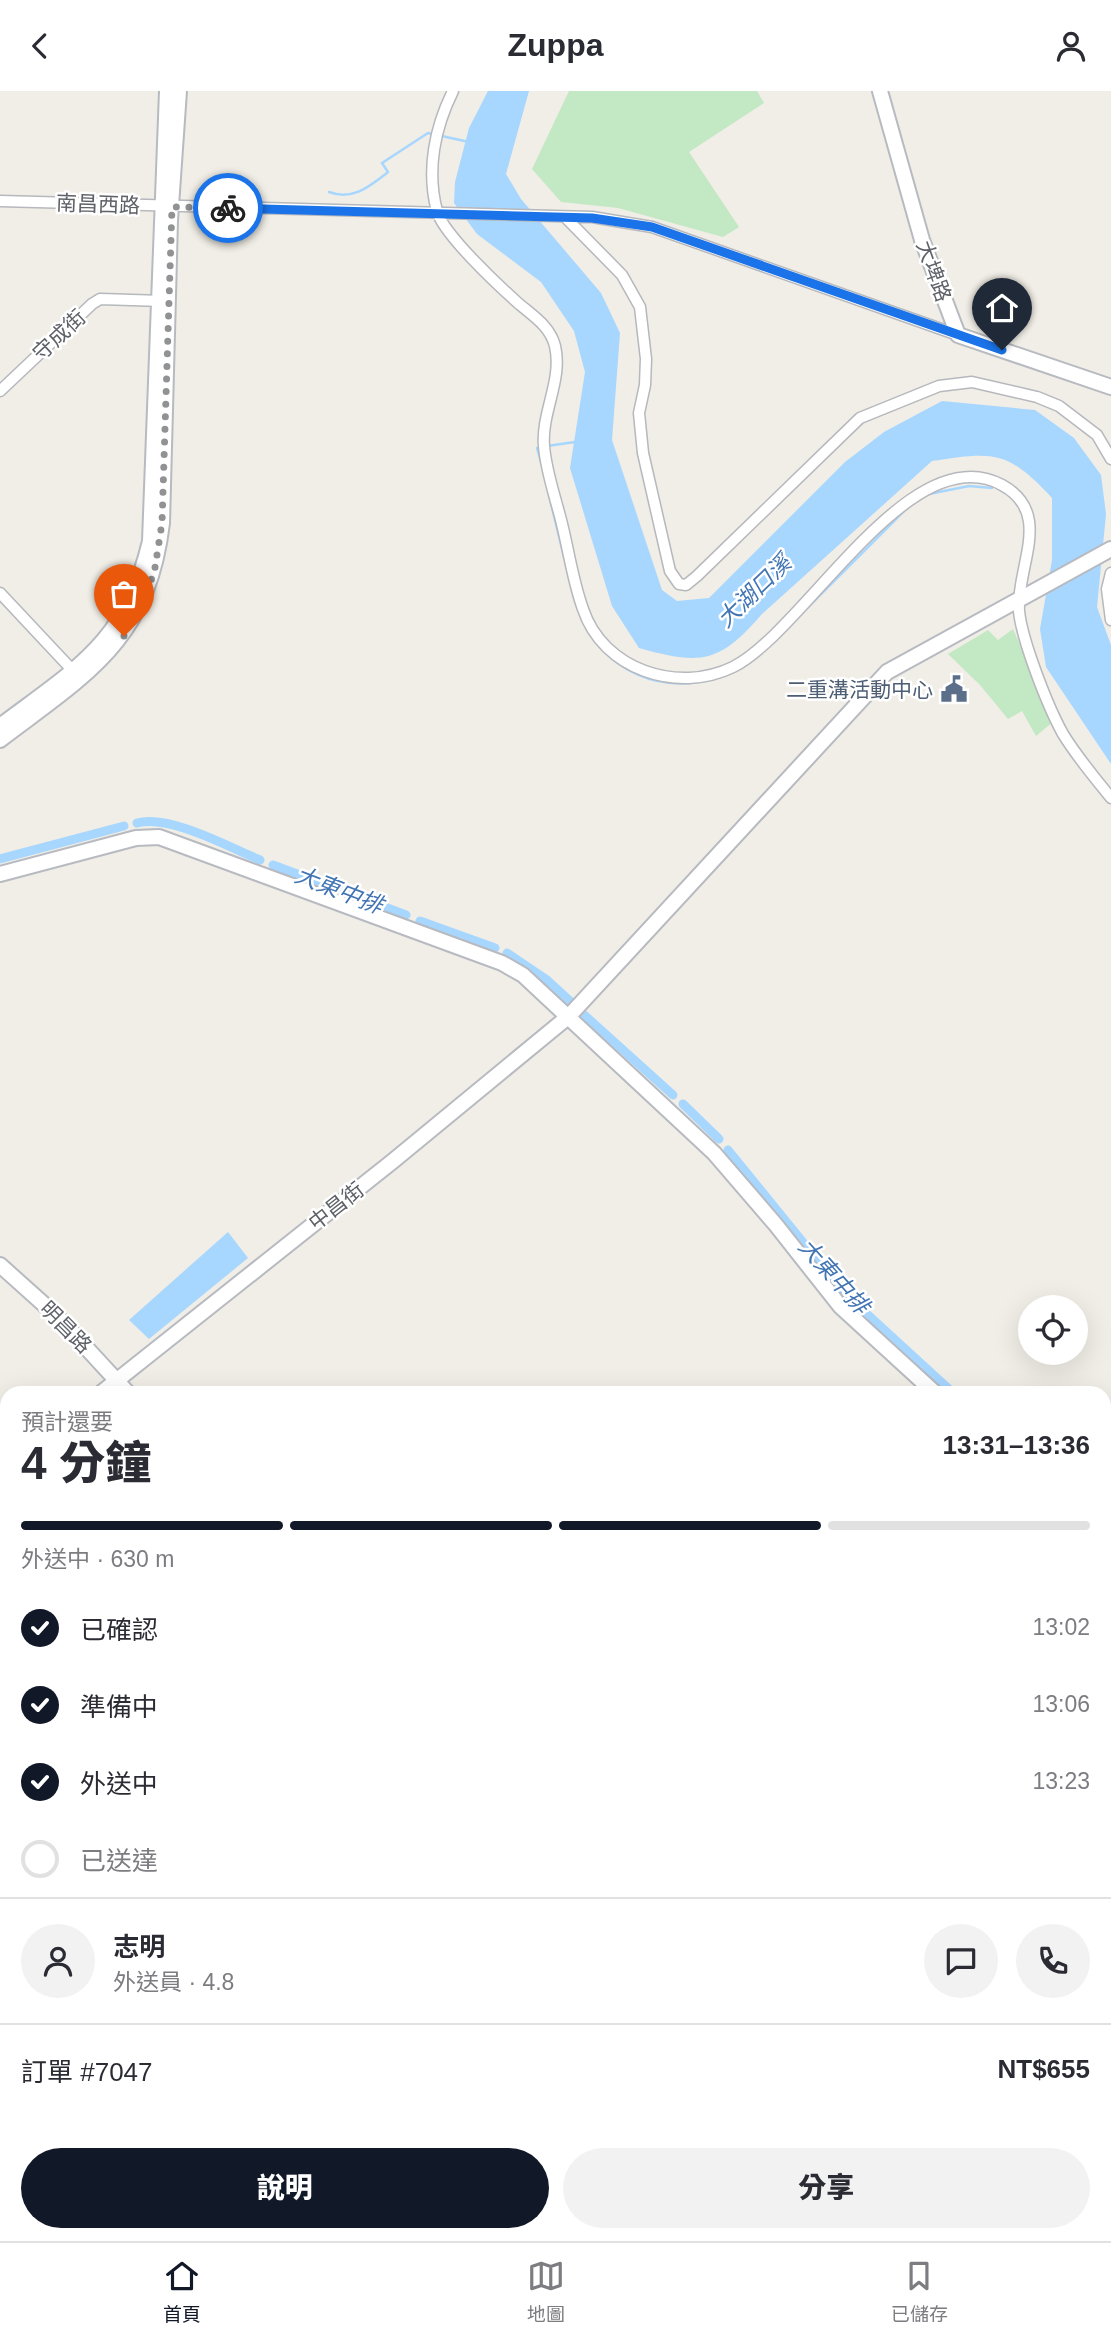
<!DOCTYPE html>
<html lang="zh-TW">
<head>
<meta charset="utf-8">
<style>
	:root { --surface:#fff; --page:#f2f2f3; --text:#2b2b33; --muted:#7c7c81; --line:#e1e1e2; --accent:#111827 }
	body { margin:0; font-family:Helvetica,"Noto Sans TC",sans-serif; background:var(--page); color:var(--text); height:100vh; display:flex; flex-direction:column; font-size:26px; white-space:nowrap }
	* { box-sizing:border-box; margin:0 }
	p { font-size:23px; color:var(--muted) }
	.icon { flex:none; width:38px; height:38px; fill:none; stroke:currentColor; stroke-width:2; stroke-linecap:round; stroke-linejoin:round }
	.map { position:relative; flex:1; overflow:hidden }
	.details { position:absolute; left:0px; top:1295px; width:1111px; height:856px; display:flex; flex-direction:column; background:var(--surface); border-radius:21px 21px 0 0; box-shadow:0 7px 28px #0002 }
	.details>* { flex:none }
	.controls { position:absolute; left:1018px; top:1204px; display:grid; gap:14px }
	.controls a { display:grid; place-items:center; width:70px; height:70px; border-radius:50%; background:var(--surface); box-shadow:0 7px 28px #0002; font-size:35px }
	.pin { position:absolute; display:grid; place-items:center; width:60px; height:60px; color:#fff; margin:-72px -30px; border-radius:50% 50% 50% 0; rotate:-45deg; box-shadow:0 0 7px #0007 }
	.pin .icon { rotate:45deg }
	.courier { position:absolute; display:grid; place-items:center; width:70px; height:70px; margin:-35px; border:5px solid #1a73e8; border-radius:50%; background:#fff; color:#222; box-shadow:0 2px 9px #0007 }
	.headline em { font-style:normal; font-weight:800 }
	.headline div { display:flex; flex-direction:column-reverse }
	.headline { display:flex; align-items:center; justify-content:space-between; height:119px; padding:0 21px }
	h1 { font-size:46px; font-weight:800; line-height:52px }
	.bar { display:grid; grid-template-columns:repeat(4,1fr); gap:10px 7px; align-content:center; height:84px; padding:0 21px }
	.bar i { height:9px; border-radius:5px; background:var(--line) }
	.bar .active { background:var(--accent) }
	.bar p { grid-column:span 4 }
	.line { display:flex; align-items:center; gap:18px; padding:0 21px; border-top:2px solid var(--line) }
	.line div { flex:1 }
	.round { display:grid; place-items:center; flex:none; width:74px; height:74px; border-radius:37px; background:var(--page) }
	ol { padding:0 21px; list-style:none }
	li { display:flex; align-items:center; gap:21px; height:77px }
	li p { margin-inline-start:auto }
	li .icon { padding:7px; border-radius:50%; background:var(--accent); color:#fff; stroke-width:4 }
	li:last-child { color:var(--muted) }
	li i { width:38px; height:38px; border:4px solid var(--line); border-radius:50% }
	.button { display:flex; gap:14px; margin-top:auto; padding:14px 21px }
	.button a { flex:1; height:80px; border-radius:42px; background:var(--accent); color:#fff; font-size:28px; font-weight:800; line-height:80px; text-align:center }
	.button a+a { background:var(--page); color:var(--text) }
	header { display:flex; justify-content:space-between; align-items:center; height:91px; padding:0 21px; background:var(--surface); font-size:32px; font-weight:800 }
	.menu { display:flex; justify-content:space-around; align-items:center; height:98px; border-top:2px solid var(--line); background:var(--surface); font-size:19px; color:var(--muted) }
	.menu a { display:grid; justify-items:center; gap:4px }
	.menu .active { color:var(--accent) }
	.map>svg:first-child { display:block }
	.green { fill:#c3e8c4 }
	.water { fill:#a7d6ff }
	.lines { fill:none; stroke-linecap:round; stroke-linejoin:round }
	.stream { stroke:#a7d6ff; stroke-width:2.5 }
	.canal { stroke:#a7d6ff; stroke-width:9 }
	.street-casing { stroke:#b6b8bd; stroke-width:13 }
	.secondary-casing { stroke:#b7bac0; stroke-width:18 }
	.highway-casing { stroke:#f6b200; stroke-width:21 }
	.street { stroke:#fff; stroke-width:10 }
	.secondary { stroke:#fff; stroke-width:14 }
	.highway { stroke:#fee68f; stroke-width:18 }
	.done { stroke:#919293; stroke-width:7; stroke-dasharray:0 12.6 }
	.route { stroke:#1a73e8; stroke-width:9 }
	.labels { text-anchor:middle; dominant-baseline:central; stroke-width:5; stroke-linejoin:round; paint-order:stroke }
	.street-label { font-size:21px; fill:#5e6167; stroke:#fff }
	.service-label { font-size:21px; fill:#4e5e75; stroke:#fff; text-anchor:end }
	.water-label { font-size:23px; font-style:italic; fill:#4275b3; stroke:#fff }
</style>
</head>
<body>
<header><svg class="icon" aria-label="back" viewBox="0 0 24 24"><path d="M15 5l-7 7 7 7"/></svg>Zuppa<svg class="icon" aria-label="person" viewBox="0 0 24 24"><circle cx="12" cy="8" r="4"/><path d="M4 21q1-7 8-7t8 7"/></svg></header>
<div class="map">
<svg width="1111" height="2150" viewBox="0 0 1111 2150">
	<rect width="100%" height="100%" fill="#f0eee6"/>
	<path class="green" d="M569,0H757L764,12L689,61L739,136L723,146L618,117L561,111L532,78Z
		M1013,538L1054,630L1036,645L1022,620L1008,628L980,594L948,563L988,539L998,549Z
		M1111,1559V1602L1104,1603V1563Z
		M1111,1685V1715L1104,1718V1687Z"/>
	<path class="water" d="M488,0H529L506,83L521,108L601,202L620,242L612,349L662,499L677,510L709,507L845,371L884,341L942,310L1035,319L1074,347L1101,384L1106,423L1097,516L1111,554V673L1046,576L1040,538L1052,469V407C1008,360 996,360 932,370L761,524C719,573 700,574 639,557L612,515L570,377L585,281L574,240L541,191L477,143L454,112L455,91L469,37Z
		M228,1141L248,1167L149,1248L129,1229Z"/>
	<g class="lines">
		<path class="stream" d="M329,101C353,110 370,95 388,81L382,72L428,42L469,51
			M547,355L575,351
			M541,356L537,357L543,378
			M929,403L969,395L992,397
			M549,404L564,466
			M575,510L590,542
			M807,517L904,420
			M593,547C632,601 704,606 754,567
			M0,1808L7,1807
			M299,2144L304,2150"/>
		<path class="canal" d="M137,732C169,723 229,756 260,769
			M0,768L124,735
			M273,774L406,824
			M420,830L495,857
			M507,862L547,889L571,911
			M582,922L673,1004
			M683,1013L719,1048
			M728,1059L844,1202L951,1300
			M1104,1429L1111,1432"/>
		<defs>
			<path id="street" d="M453,0C435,36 426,79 437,120C443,143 499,195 518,212C533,225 550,235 555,255C563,289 541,322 544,355C546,381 556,408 562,433C569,461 573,491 583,518C603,579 678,603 733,576C805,540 910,344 1002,394C1054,422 1016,476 1019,520C1022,550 1048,616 1063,643C1077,666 1095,687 1111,707
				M0,110L592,126L652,136L958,244
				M566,127L622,184L640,216L646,268L645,294L639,322L643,362L670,480L679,493L686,494L697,485L860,327L939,295L972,291L1037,306L1059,315L1097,344L1111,368
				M0,300L92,213L100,208L163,210
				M1111,482L1107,498L1111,529
				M0,502L76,583
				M1021,2144L1026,2150
				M989,2150L1000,2144"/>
			<path id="secondary" d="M880,0L922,149L958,244L1111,296
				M0,635C78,576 126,552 150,450L167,0
				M0,649C87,583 148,550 162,432L170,129L179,0
				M0,783L136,747L159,746L502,872L523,884L714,1062L776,1134L840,1215L935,1302
				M0,1174L58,1226L128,1302
				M101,1302L393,1070L569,925L887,581L1111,458
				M0,1382L7,1377
				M1104,1445L1111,1449
				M0,2012L7,2021
				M110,2144L115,2150
				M882,2144L886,2150"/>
			<path id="highway" d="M1104,1558L1111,1553
				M1104,1609L1111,1608
				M1104,1650L1111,1649
				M1104,1673L1111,1672
				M1104,1723L1111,1722
				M1104,1744H1111
				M0,1837L7,1835
				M0,1863L7,1862"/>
		</defs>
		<use href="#street" class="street-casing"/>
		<use href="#secondary" class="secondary-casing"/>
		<use href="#highway" class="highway-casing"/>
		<use href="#street" class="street"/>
		<use href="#secondary" class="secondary"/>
		<use href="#highway" class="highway"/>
	</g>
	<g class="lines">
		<path class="done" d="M124,545L154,483L162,432L172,116L228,117"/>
		<path class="route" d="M228,117L592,127L652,136L1002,259"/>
	</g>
	<defs>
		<symbol id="civic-bare" viewBox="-9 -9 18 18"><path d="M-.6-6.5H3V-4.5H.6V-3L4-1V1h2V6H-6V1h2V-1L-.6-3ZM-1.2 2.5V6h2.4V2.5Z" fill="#5c6f8a" stroke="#fff" stroke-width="2.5" paint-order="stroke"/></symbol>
	</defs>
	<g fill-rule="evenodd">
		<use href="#civic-bare" x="935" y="579" width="38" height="38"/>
	</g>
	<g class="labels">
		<g class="street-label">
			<text transform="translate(98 113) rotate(2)">南昌西路</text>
			<text transform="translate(934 180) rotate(70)">大埤路</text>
			<text transform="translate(59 244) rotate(-43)">守成街</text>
			<text transform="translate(336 1115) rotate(-38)">中昌街</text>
			<text transform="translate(66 1236) rotate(45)">明昌路</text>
		</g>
		<g class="service-label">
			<text x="933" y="598">二重溝活動中心</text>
		</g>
		<g class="water-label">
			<text transform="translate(754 500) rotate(-44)">大湖口溪</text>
			<text transform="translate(339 799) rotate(21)">大東中排</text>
			<text transform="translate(834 1185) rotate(48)">大東中排</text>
		</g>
	</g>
</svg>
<div class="controls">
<a><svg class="icon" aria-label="locate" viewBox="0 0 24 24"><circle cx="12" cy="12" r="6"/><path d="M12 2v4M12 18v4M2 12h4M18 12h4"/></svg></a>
</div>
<div class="pin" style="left:124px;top:545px;background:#ea580c"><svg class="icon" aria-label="bag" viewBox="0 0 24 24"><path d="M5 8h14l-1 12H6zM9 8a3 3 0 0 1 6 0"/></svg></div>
<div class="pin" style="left:1002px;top:259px;background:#1f2937"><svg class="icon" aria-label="home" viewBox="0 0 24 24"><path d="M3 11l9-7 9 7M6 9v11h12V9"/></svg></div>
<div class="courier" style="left:228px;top:117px"><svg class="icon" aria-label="bike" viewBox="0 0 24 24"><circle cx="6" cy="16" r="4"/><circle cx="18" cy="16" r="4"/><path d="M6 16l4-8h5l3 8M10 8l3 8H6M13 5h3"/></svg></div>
<section class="details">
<div class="headline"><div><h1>4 分鐘</h1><p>預計還要</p></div><em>13:31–13:36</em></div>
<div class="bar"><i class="active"></i><i class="active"></i><i class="active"></i><i></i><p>外送中 · 630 m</p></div>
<ol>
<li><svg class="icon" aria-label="check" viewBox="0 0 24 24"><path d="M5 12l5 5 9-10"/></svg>已確認<p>13:02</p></li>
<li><svg class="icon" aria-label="check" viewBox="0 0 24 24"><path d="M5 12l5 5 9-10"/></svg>準備中<p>13:06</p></li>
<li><svg class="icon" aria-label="check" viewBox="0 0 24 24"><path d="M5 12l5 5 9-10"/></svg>外送中<p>13:23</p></li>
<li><i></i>已送達</li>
</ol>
<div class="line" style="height:126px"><a class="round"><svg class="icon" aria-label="person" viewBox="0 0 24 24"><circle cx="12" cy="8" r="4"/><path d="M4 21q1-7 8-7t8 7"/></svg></a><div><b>志明</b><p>外送員 · 4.8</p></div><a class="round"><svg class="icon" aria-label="chat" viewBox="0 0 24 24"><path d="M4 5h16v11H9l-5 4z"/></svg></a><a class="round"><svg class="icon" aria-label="phone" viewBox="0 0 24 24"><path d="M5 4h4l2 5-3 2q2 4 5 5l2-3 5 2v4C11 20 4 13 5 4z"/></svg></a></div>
<div class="line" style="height:91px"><div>訂單 #7047</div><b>NT$655</b></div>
<div class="button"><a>說明</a><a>分享</a></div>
</section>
</div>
<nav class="menu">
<a class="active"><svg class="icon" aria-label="home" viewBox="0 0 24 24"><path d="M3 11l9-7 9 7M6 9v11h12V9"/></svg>首頁</a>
<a><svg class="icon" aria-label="map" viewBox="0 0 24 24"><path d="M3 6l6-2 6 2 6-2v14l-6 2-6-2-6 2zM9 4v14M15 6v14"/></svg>地圖</a>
<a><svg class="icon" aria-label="saved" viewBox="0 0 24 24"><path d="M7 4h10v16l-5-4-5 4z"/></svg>已儲存</a>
</nav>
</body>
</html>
